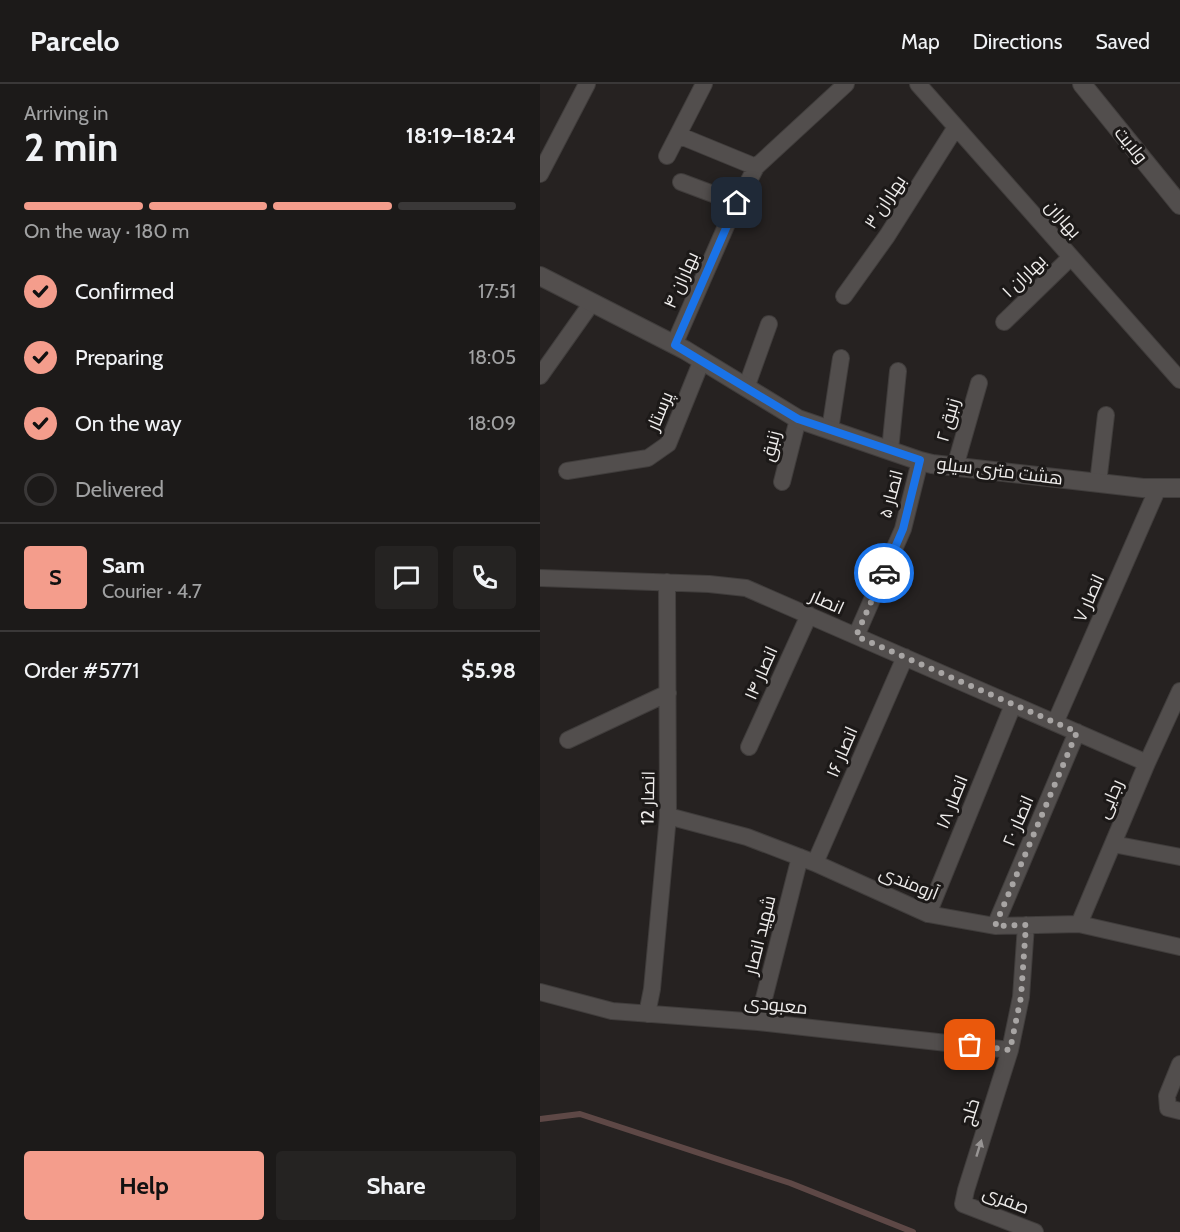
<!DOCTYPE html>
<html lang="en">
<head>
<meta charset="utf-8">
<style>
	:root { --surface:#1c1a19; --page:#252322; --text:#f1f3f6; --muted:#a0a1a2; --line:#3a3838; --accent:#f49d8c }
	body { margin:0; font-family:Cabin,Cairo,sans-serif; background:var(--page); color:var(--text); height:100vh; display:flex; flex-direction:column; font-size:22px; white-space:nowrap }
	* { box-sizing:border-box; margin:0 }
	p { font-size:20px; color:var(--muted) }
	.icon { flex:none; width:33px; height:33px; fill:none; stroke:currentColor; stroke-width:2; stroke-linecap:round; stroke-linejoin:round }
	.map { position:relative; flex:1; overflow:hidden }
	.drawer { display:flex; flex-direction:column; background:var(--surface); width:540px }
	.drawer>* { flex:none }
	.pin { position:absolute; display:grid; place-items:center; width:51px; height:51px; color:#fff; margin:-26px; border-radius:12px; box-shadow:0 3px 9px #0006 }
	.courier { position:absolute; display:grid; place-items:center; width:60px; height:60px; margin:-30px; border:4px solid #1a73e8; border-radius:50%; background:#fff; color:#222; box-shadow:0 2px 8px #0007 }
	.head em { font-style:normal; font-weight:800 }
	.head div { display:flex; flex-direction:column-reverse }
	.head { display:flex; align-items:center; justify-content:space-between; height:102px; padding:0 24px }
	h1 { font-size:39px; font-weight:800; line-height:45px }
	.bar { display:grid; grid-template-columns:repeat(4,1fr); gap:9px 6px; align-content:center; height:72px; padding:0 24px }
	.bar i { height:8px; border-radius:4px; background:var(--line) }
	.bar .on { background:var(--accent) }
	.bar p { grid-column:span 4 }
	.line { display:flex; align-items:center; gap:15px; padding:0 24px; border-top:2px solid var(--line) }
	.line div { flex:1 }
	.round { display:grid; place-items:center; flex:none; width:63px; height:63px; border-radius:6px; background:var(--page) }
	ol { padding:0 24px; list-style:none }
	li { display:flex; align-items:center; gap:18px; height:66px }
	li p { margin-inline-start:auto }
	li .icon { padding:6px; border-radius:50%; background:var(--accent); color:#111; stroke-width:4 }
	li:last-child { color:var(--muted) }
	li i { width:33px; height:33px; border:3px solid var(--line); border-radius:50% }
	.action { display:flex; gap:12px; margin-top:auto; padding:12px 24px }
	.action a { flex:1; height:69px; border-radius:6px; background:var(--accent); color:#111; font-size:24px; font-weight:800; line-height:69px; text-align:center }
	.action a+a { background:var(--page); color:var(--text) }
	header { display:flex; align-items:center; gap:36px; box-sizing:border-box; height:84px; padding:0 30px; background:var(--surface); border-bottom:2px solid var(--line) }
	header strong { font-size:28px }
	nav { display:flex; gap:33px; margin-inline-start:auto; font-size:21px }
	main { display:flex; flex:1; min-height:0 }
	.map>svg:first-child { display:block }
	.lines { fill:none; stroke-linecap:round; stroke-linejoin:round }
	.stream { stroke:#5e4846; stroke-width:6 }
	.minor-casing { stroke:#403d3c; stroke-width:18 }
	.tertiary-casing { stroke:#403d3c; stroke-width:20 }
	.minor { stroke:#524e4d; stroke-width:16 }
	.tertiary { stroke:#524e4d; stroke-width:18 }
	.oneway { fill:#989594 }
	.done { stroke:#a8a5a4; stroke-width:6; stroke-dasharray:0 10.8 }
	.route { stroke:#1a73e8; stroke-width:8 }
	.labels { text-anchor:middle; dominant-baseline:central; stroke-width:6; stroke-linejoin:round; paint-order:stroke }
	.street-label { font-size:18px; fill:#eeeceb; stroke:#1c1918 }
</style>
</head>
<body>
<header>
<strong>Parcelo</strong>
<nav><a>Map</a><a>Directions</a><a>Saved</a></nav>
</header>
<main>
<section class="drawer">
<div class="head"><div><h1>2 min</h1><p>Arriving in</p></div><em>18:19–18:24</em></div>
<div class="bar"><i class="on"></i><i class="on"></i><i class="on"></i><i></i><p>On the way · 180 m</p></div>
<ol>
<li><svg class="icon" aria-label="check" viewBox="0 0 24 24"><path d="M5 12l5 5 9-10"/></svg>Confirmed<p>17:51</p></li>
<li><svg class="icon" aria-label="check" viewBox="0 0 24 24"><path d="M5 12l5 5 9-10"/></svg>Preparing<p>18:05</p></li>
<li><svg class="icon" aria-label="check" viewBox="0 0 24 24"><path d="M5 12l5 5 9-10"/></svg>On the way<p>18:09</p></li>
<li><i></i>Delivered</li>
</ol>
<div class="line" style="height:108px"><b class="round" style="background:var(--accent);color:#111">S</b><div><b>Sam</b><p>Courier · 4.7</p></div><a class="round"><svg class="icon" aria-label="chat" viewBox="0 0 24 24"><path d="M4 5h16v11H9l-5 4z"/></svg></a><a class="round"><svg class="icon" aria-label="phone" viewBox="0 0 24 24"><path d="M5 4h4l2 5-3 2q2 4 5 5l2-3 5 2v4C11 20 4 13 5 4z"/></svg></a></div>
<div class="line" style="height:78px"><div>Order #5771</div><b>$5.98</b></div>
<div class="action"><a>Help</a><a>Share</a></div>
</section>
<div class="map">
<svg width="640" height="1148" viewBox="0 0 640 1148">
	<rect width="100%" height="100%" fill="#262221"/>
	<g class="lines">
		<path class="stream" d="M0,1035L40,1030L250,1099L373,1148"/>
		<defs>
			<path id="minor" d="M378,0L640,296
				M138,51L216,83
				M127,72L164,0
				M0,90L47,0
				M141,98L197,119
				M304,212L347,152L416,43
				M464,238L531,173
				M134,261L190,133L216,83L306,0
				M0,292L51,220
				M206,304L229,240
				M290,346L301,274
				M350,366L358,287
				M415,383L439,299
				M27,387L108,374L128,360L162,276
				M242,398L258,335
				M558,399L566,331
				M0,494L169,500L206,504L607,679
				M316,552L363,445L380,377
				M515,639L618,404
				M28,656L128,609
				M209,663L269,531
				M128,732L207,753L275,779L388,830L455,842L539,840L640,863
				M573,760L640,773
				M275,779L365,573
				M388,830L473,621
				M539,840L607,679L640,607
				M486,841L481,913L470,966L426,1106L423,1120L495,1148
				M455,842L537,648
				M0,908L72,927L218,938L470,966
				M107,930L112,905L128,732L127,498
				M218,938L260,773
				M640,980L627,1012L628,1024L640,1027"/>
			<path id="tertiary" d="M542,0L640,121
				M0,192L145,266L258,335L380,377L392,380L603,404H640"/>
		</defs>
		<use href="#minor" class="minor-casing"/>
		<use href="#tertiary" class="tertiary-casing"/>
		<use href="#minor" class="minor"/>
		<use href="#tertiary" class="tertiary"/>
	</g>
	<defs><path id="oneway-solid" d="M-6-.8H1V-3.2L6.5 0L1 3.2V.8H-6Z" transform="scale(1.5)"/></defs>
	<use class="oneway" href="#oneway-solid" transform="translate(439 1064) rotate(-73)"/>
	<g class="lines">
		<path class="done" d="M344,489L316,552L537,648L455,842L486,841L481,913L470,966L430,961"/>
		<path class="route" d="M197,119L135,261L258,335L380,376L363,445L344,489"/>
	</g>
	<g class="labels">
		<g class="street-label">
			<text transform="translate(591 61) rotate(51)">ولایت</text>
			<text transform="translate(345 118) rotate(-57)">بهاران ۳</text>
			<text transform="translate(523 135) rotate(48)">بهاران</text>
			<text transform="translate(484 192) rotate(-44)">۱ بهاران</text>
			<text transform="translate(141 196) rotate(-66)">بهاران ۴</text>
			<text transform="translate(120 327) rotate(-67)">پرستار</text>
			<text transform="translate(408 336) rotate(-74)">زنبق ۲</text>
			<text transform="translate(231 362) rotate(-76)">زنبق</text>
			<text transform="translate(460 387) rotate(7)">هشت متری سیلو</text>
			<text transform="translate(351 410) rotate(-75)">انصار ۵</text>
			<text transform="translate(549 514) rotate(-66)">انصار ۷</text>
			<text transform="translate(287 518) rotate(24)">انصار</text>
			<text transform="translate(221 589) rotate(-66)">انصار ۱۴</text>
			<text transform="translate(302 668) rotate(-67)">انصار ۱۶</text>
			<text transform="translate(108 714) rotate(-89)">انصار 12</text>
			<text transform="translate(570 715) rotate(-67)">رجایی</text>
			<text transform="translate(412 718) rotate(-68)">انصار ۱۸</text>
			<text transform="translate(478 737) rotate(-67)">انصار ۲۰</text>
			<text transform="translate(369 799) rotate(22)">آرومندی</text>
			<text transform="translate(220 851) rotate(-76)">شهید انصار</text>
			<text transform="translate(236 921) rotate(6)">معبودی</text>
			<text transform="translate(430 1028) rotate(-73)">خلج</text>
			<text transform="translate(466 1116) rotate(21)">صفری</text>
		</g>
	</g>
</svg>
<div class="pin" style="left:430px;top:961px;background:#ea580c"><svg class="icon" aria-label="bag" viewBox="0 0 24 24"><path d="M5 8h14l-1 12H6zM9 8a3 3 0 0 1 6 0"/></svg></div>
<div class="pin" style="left:197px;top:119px;background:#1f2937"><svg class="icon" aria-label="home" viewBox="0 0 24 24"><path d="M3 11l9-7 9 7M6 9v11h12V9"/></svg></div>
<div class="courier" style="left:344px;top:489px"><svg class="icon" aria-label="car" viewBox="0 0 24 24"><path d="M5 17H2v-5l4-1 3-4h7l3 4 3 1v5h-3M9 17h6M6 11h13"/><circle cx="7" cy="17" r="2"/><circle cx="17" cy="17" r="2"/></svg></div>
</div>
</main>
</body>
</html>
